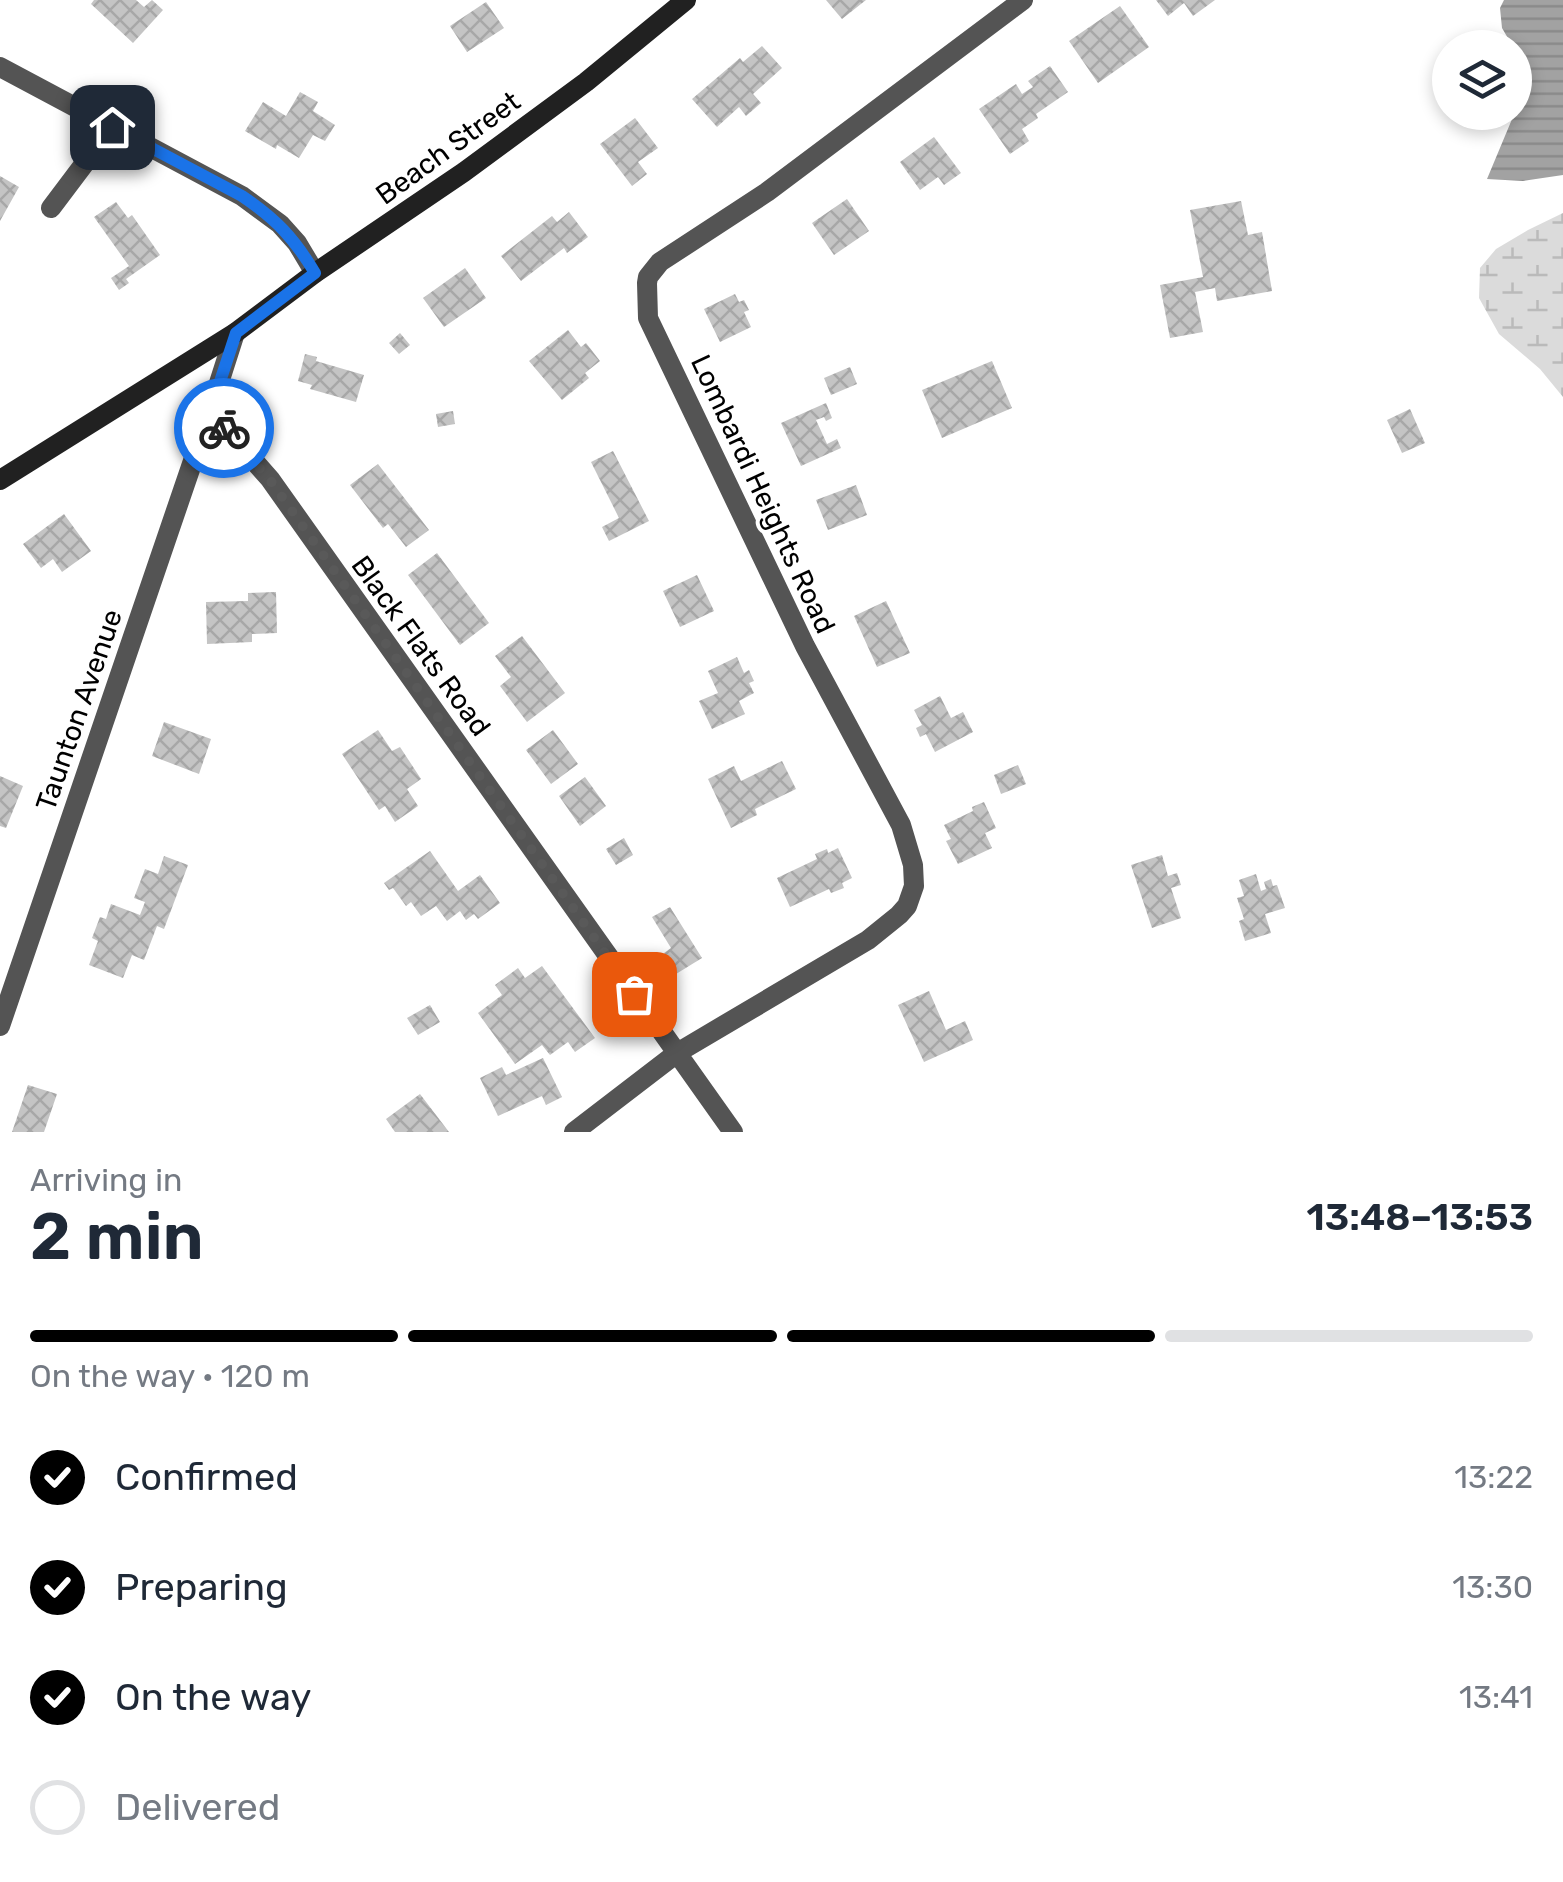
<!DOCTYPE html>
<html lang="en">
<head>
<meta charset="utf-8">
<style>
	:root { --surface:#fff; --page:#f6f6f7; --text:#1f2937; --muted:#747a83; --line:#e0e1e3; --accent:#000 }
	body { margin:0; font-family:Rubik,sans-serif; background:var(--page); color:var(--text); height:100vh; display:flex; flex-direction:column; font-size:38px; white-space:nowrap }
	* { box-sizing:border-box; margin:0 }
	p { font-size:32px; color:var(--muted) }
	.icon { flex:none; width:55px; height:55px; fill:none; stroke:currentColor; stroke-width:2; stroke-linecap:round; stroke-linejoin:round }
	.map { position:relative; height:1132px; overflow:hidden }
	.panel { display:flex; flex-direction:column; background:var(--surface); flex:1 }
	.panel>* { flex:none }
	.tools { position:absolute; left:1432px; top:30px; display:grid; gap:20px }
	.tools a { display:grid; place-items:center; width:100px; height:100px; border-radius:50%; background:var(--surface); box-shadow:0 5px 15px #0003; font-size:50px }
	.pin { position:absolute; display:grid; place-items:center; width:85px; height:85px; color:#fff; margin:-42px; border-radius:20px; box-shadow:0 5px 15px #0006 }
	.courier { position:absolute; display:grid; place-items:center; width:100px; height:100px; margin:-50px; border:8px solid #1a73e8; border-radius:50%; background:#fff; color:#222; box-shadow:0 2px 12px #0007 }
	.headline em { font-style:normal; font-weight:600 }
	.headline div { display:flex; flex-direction:column-reverse }
	.headline { display:flex; align-items:center; justify-content:space-between; height:170px; padding:0 30px }
	h1 { font-size:65px; font-weight:600; line-height:75px }
	.bar { display:grid; grid-template-columns:repeat(4,1fr); gap:15px 10px; align-content:center; height:120px; padding:0 30px }
	.bar i { height:12px; border-radius:8px; background:var(--line) }
	.bar .selected { background:var(--accent) }
	.bar p { grid-column:span 4 }
	ol { padding:0 30px; list-style:none }
	li { display:flex; align-items:center; gap:30px; height:110px }
	li p { margin-inline-start:auto }
	li .icon { padding:10px; border-radius:50%; background:var(--accent); color:#fff; stroke-width:4 }
	li:last-child { color:var(--muted) }
	li i { width:55px; height:55px; border:5px solid var(--line); border-radius:50% }
	.map>svg:first-child { display:block }
	.wetland { fill:url(#wetland-marsh) }
	.water { fill:url(#water-rules) }
	.building { fill:url(#building-cross-hatch) }
	.lines { fill:none; stroke-linecap:round; stroke-linejoin:round }
	.street { stroke:#545454; stroke-width:20 }
	.secondary { stroke:#212121; stroke-width:20 }
	.done { stroke:#595959; stroke-width:10; stroke-dasharray:0 18 }
	.route { stroke:#1a73e8; stroke-width:12 }
	.labels { text-anchor:middle; dominant-baseline:central; stroke-width:8; stroke-linejoin:round; paint-order:stroke }
	.street-label { font-size:28px; fill:#000; stroke:#fff }
</style>
</head>
<body>
<div class="map">
<svg width="1563" height="1132" viewBox="0 0 1563 1132">
	<defs>
		<pattern id="wetland-marsh" width="20" height="14" patternUnits="userSpaceOnUse" patternTransform="scale(2.5)"><rect width="20" height="14" fill="#dbdbdb"/><path d="M1 5h8M5 5V1M11 12h8M15 12V8" fill="none" stroke="#bababa"/></pattern>
		<pattern id="water-rules" width="6" height="5" patternUnits="userSpaceOnUse" patternTransform="scale(2.5)"><rect width="6" height="5" fill="#a2a2a2"/><path d="M0 2.5h6" fill="none" stroke="#8a8a8a"/></pattern>
		<pattern id="building-cross-hatch" width="8" height="8" patternUnits="userSpaceOnUse" patternTransform="scale(2.5)"><rect width="8" height="8" fill="#c4c4c4"/><path d="M0 0l8 8M0 8l8-8" fill="none" stroke="#a7a7a7"/></pattern>
	</defs>
	<rect width="100%" height="100%" fill="#fff"/>
	<path class="wetland" d="M1563,213V397L1540,369L1499,334L1479,298L1480,268L1496,249L1528,230Z"/>
	<path class="water" d="M1504,0H1563V175L1523,181L1487,179L1515,112L1523,64L1502,28L1500,8Z"/>
	<path class="building" d="M94,0H136L144,7L152,0L163,10L133,43L91,4Z
		M826,0H866L842,19Z
		M1156,0H1215L1193,16L1184,3L1168,16Z
		M486,2L504,28L467,52L450,26Z
		M1120,6L1149,47L1098,83L1069,41Z
		M762,46L782,68L753,94L761,103L746,116L739,107L717,127L692,99L740,58L743,62Z
		M1050,66L1068,92L1036,114L1038,118L1022,129L1029,141L1010,154L979,109L1016,84L1022,94L1033,87L1028,81Z
		M300,92L318,102L313,111L335,125L325,141L313,135L299,158L277,145L276,149L245,131L263,102L286,116Z
		M635,118L658,148L638,162L647,174L632,186L600,144Z
		M934,137L961,173L944,185L938,177L920,190L900,162Z
		M0,176L19,187L0,221Z
		M847,199L869,231L834,255L812,223Z
		M1241,201L1248,235L1262,232L1272,291L1217,301L1215,288L1195,292L1203,332L1170,338L1160,285L1203,277L1190,210Z
		M116,202L128,218L132,215L160,255L126,279L129,283L119,290L111,278L129,266L94,217Z
		M569,212L588,237L567,253L564,248L521,281L501,256L552,216L557,222Z
		M465,268L486,298L444,327L423,298Z
		M735,294L739,302L744,300L749,310L744,312L751,327L720,342L704,309Z
		M568,330L581,347L586,343L600,361L585,373L589,378L562,400L529,361Z
		M400,333L410,345L399,354L389,343Z
		M305,354L317,357L316,361L364,375L356,402L310,389L312,385L298,381Z
		M992,361L1012,408L942,438L922,390Z
		M850,367L857,384L831,395L824,378Z
		M826,403L832,418L826,421L824,417L816,420L827,444L837,439L841,448L801,466L781,423Z
		M1410,409L1425,443L1402,453L1387,420Z
		M453,411L455,424L438,427L436,414Z
		M613,451L649,521L609,541L602,527L619,518L591,462Z
		M378,464L429,530L406,547L388,524L383,528L350,485Z
		M856,485L867,515L828,530L816,500Z
		M64,514L91,551L62,572L53,559L41,568L23,544Z
		M437,553L489,623L460,645L408,575Z
		M697,575L714,611L680,627L663,591Z
		M276,592L277,633L252,634V642L207,644L206,602L248,601V593Z
		M886,601L910,653L877,667L854,616Z
		M522,636L565,693L527,722L500,686L511,677L495,656Z
		M737,657L744,673L749,670L754,681L749,683L754,693L739,701L745,714L712,729L699,701L718,693L708,671Z
		M940,696L951,718L963,712L973,732L935,752L926,734L920,737L916,728L922,725L914,710Z
		M164,722L211,739L199,774L152,756Z
		M378,730L392,751L400,747L421,779L407,789L418,806L395,822L385,806L379,810L342,754Z
		M553,730L578,764L551,784L526,750Z
		M782,761L796,789L755,809L757,815L731,828L708,779L734,766L741,781Z
		M1018,765L1026,784L1001,794L994,775Z
		M0,776L23,786L6,828L0,826Z
		M585,777L606,806L580,826L559,796Z
		M984,802L996,828L985,833L992,848L958,864L946,841L951,839L944,825L973,811L972,807Z
		M624,838L633,855L616,865L606,849Z
		M838,848L852,878L842,883L844,888L831,893L829,889L790,907L777,878L817,859L815,854L827,849L828,853Z
		M430,851L458,891L480,875L500,903L478,919L474,914L466,920L460,911L447,921L436,906L421,916L411,902L406,906L393,888L389,890L384,883Z
		M1162,855L1168,876L1177,873L1181,885L1171,888L1181,918L1152,928L1131,865Z
		M164,856L188,865L164,929L157,926L144,960L132,955L123,978L89,965L98,941L92,938L100,917L106,919L111,904L140,915L145,902L134,898L145,869L158,874Z
		M1256,874L1261,891L1266,889L1264,882L1271,879L1273,886L1277,885L1285,908L1265,914L1271,933L1245,941L1239,921L1244,919L1237,898L1244,896L1239,880Z
		M670,907L702,958L676,974L664,953L671,948L652,917Z
		M542,966L595,1038L575,1052L568,1042L550,1055L542,1045L515,1064L478,1013L502,995L495,985L518,968L525,978Z
		M929,991L946,1030L965,1021L973,1040L924,1062L898,1005Z
		M430,1005L440,1022L418,1035L407,1018Z
		M543,1058L562,1097L546,1105L542,1096L498,1116L480,1078L502,1067L506,1075Z
		M28,1085L57,1094L44,1132H12Z
		M420,1094L449,1132H395L386,1119Z"/>
	<g class="lines">
		<path class="street" d="M0,67L242,196L280,224L297,243L315,273
			M51,208L112,127
			M235,333L210,411L270,479L733,1132
			M0,1026L210,411
			M574,1132L677,1053L868,940L899,915L907,906L914,886L913,865L901,825L805,646L648,318L647,283L648,277L660,262L767,192L1023,0"/>
		<path class="secondary" d="M0,480L235,333L315,273L464,172L586,82L686,0"/>
	</g>
	<g class="lines">
		<path class="done" d="M224,428L270,480L634,994"/>
		<path class="route" d="M112,127L242,196C276,219 294,238 315,273L236,333L210,412L224,428"/>
	</g>
	<g class="labels">
		<g class="street-label">
			<text transform="translate(448 148) rotate(-36)">Beach Street</text>
			<text transform="translate(763 494) rotate(65)">Lombardi Heights Road</text>
			<text transform="translate(421 646) rotate(54)">Black Flats Road</text>
			<text transform="translate(79 710) rotate(-71)">Taunton Avenue</text>
		</g>
	</g>
</svg>
<div class="tools">
<a><svg class="icon" aria-label="layers" viewBox="0 0 24 24"><path d="M12 4l9 5-9 5-9-5zM3 14l9 5 9-5"/></svg></a>
</div>
<div class="pin" style="left:634px;top:994px;background:#ea580c"><svg class="icon" aria-label="bag" viewBox="0 0 24 24"><path d="M5 8h14l-1 12H6zM9 8a3 3 0 0 1 6 0"/></svg></div>
<div class="pin" style="left:112px;top:127px;background:#1f2937"><svg class="icon" aria-label="home" viewBox="0 0 24 24"><path d="M3 11l9-7 9 7M6 9v11h12V9"/></svg></div>
<div class="courier" style="left:224px;top:428px"><svg class="icon" aria-label="bike" viewBox="0 0 24 24"><circle cx="6" cy="16" r="4"/><circle cx="18" cy="16" r="4"/><path d="M6 16l4-8h5l3 8M10 8l3 8H6M13 5h3"/></svg></div>
</div>
<section class="panel">
<div class="headline"><div><h1>2 min</h1><p>Arriving in</p></div><em>13:48–13:53</em></div>
<div class="bar"><i class="selected"></i><i class="selected"></i><i class="selected"></i><i></i><p>On the way · 120 m</p></div>
<ol>
<li><svg class="icon" aria-label="check" viewBox="0 0 24 24"><path d="M5 12l5 5 9-10"/></svg>Confirmed<p>13:22</p></li>
<li><svg class="icon" aria-label="check" viewBox="0 0 24 24"><path d="M5 12l5 5 9-10"/></svg>Preparing<p>13:30</p></li>
<li><svg class="icon" aria-label="check" viewBox="0 0 24 24"><path d="M5 12l5 5 9-10"/></svg>On the way<p>13:41</p></li>
<li><i></i>Delivered</li>
</ol>
</section>
</body>
</html>
